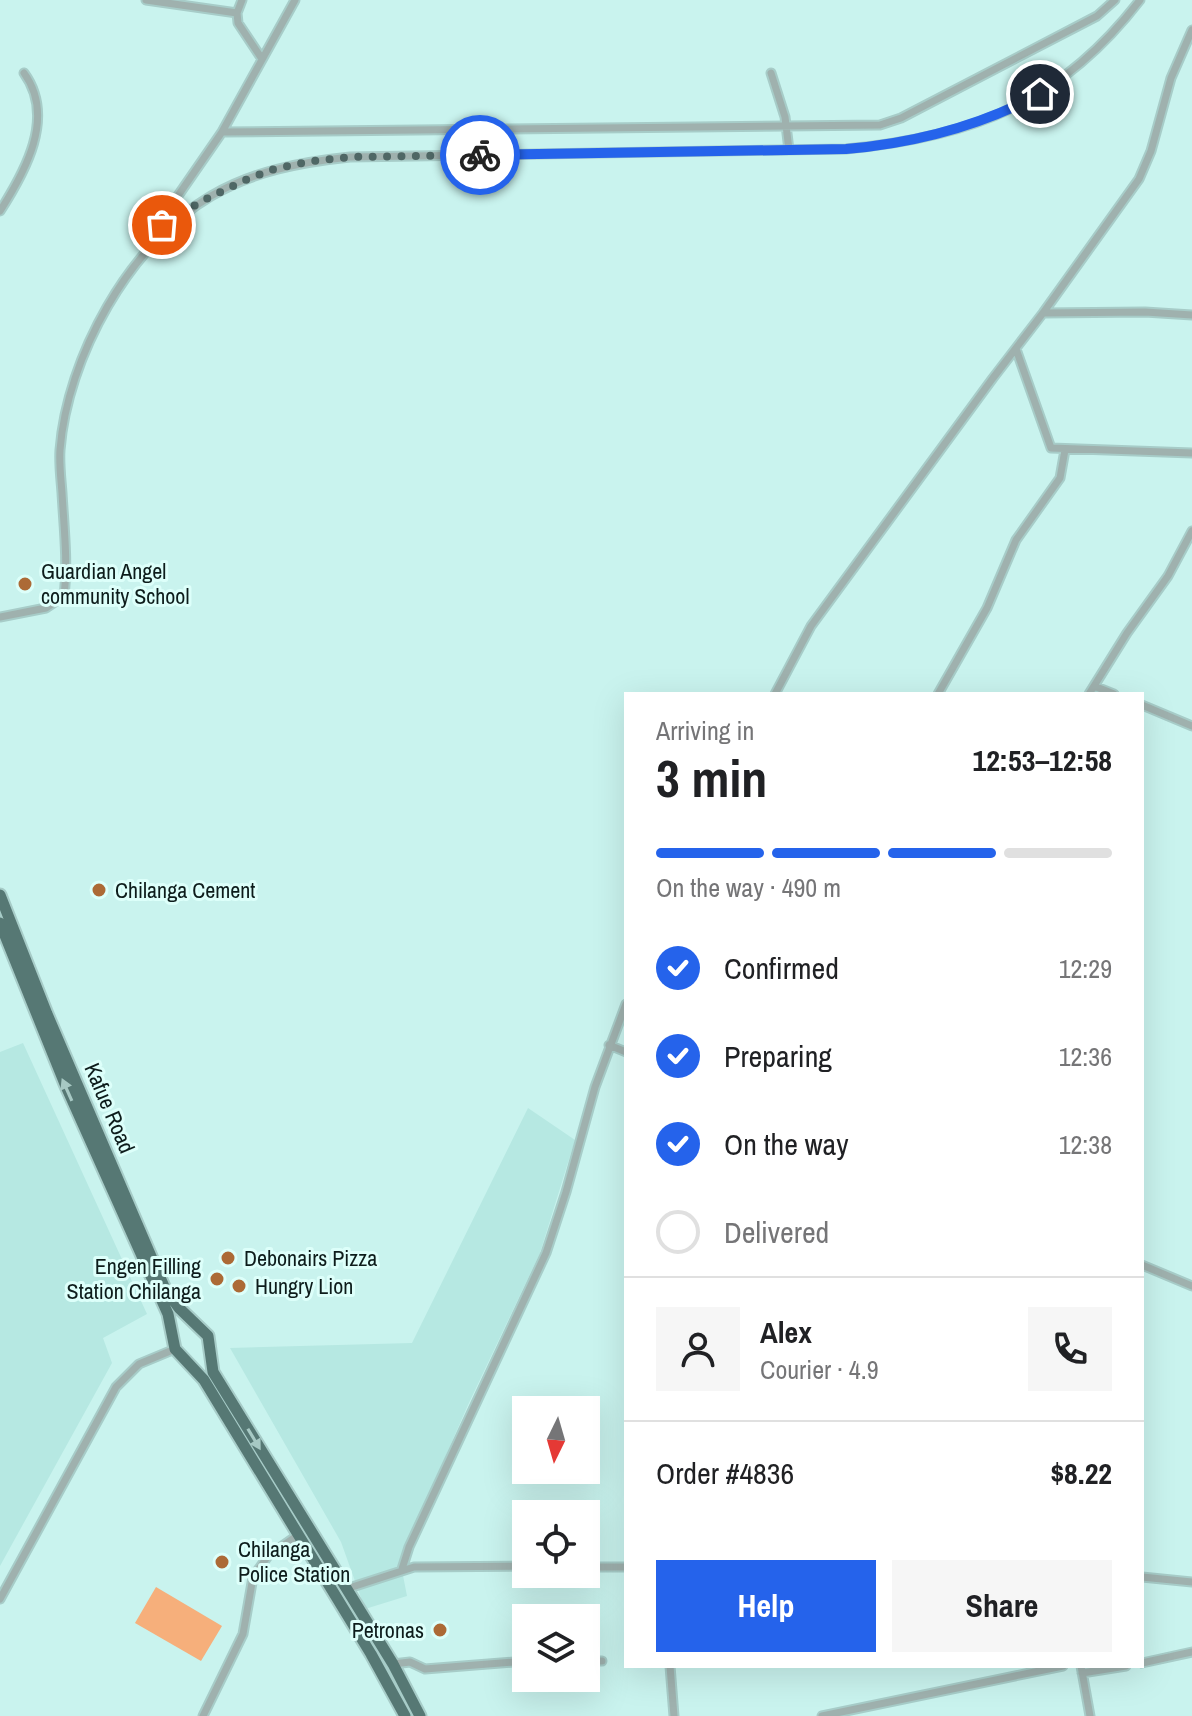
<!DOCTYPE html>
<html lang="en">
<head>
<meta charset="utf-8">
<style>
	:root { --surface:#fff; --page:#f6f6f6; --text:#202124; --muted:#757577; --line:#e0e0e0; --accent:#2563eb }
	body { margin:0; font-family:"Archivo Narrow",sans-serif; background:var(--page); color:var(--text); height:100vh; display:flex; flex-direction:column; font-size:30px; white-space:nowrap }
	* { box-sizing:border-box; margin:0 }
	p { font-size:26px; color:var(--muted) }
	.icon { flex:none; width:44px; height:44px; fill:none; stroke:currentColor; stroke-width:2; stroke-linecap:round; stroke-linejoin:round }
	.map { position:relative; flex:1; overflow:hidden }
	.drawer { position:absolute; left:624px; top:692px; width:520px; height:976px; display:flex; flex-direction:column; background:var(--surface); border-radius:0px; box-shadow:0 8px 32px #0002 }
	.drawer>* { flex:none }
	.needle { width:52px; rotate:185deg }
	.tools { position:absolute; left:512px; top:1396px; display:grid; gap:16px }
	.tools a { display:grid; place-items:center; width:88px; height:88px; border-radius:0px; background:var(--surface); box-shadow:0 8px 32px #0002; font-size:40px }
	.pin { position:absolute; display:grid; place-items:center; width:68px; height:68px; color:#fff; margin:-34px; border:4px solid #fff; border-radius:50%; box-shadow:0 2px 8px #0007 }
	.courier { position:absolute; display:grid; place-items:center; width:80px; height:80px; margin:-40px; border:6px solid #2563eb; border-radius:50%; background:#fff; color:#222; box-shadow:0 2px 10px #0007 }
	.headline em { font-style:normal; font-weight:800 }
	.headline div { display:flex; flex-direction:column-reverse }
	.headline { display:flex; align-items:center; justify-content:space-between; height:136px; padding:0 32px }
	h1 { font-size:52px; font-weight:800; line-height:60px }
	.bar { display:grid; grid-template-columns:repeat(4,1fr); gap:12px 8px; align-content:center; height:96px; padding:0 32px }
	.bar i { height:10px; border-radius:6px; background:var(--line) }
	.bar .active { background:var(--accent) }
	.bar p { grid-column:span 4 }
	.line { display:flex; align-items:center; gap:20px; padding:0 32px; border-top:2px solid var(--line) }
	.line div { flex:1 }
	.round { display:grid; place-items:center; flex:none; width:84px; height:84px; border-radius:0px; background:var(--page) }
	ol { padding:0 32px; list-style:none }
	li { display:flex; align-items:center; gap:24px; height:88px }
	li p { margin-inline-start:auto }
	li .icon { padding:8px; border-radius:50%; background:var(--accent); color:#fff; stroke-width:4 }
	li:last-child { color:var(--muted) }
	li i { width:44px; height:44px; border:4px solid var(--line); border-radius:50% }
	.primary-button { display:flex; gap:16px; margin-top:auto; padding:16px 32px }
	.primary-button a { flex:1; height:92px; border-radius:0px; background:var(--accent); color:#fff; font-size:32px; font-weight:800; line-height:92px; text-align:center }
	.primary-button a+a { background:var(--page); color:var(--text) }
	.map>svg:first-child { display:block }
	.built { fill:#b6e8e2 }
	.green { fill:#f6af7b }
	.lines { fill:none; stroke-linecap:round; stroke-linejoin:round }
	.minor-casing { stroke:#a7ccc8; stroke-width:11 }
	.trunk-casing { stroke:#a7ccc8; stroke-width:15 }
	.minor { stroke:#9fb1ae; stroke-width:7 }
	.trunk { stroke:#567874; stroke-width:11 }
	.oneway { fill:#a7c9c4 }
	.done { stroke:#4f6765; stroke-width:8; stroke-dasharray:0 14.4 }
	.route { stroke:#2563eb; stroke-width:10 }
	.poi-dot { fill:#ac6a36; stroke:#ddfffa; stroke-width:3 }
	.labels { text-anchor:middle; dominant-baseline:central; stroke-width:6; stroke-linejoin:round; paint-order:stroke }
	.poi-label { font-size:22px; fill:#0d1c1b; stroke:#ddfffa; text-anchor:start }
	.street-label { font-size:22px; fill:#0d1c1b; stroke:#ddfffa }
</style>
</head>
<body>
<div class="map">
<svg width="1192" height="1716" viewBox="0 0 1192 1716">
	<rect width="100%" height="100%" fill="#c9f3ee"/>
	<path class="built" d="M23,1043L147,1314L103,1338L112,1363L0,1566V1052Z
		M528,1108L575,1140L540,1253L468,1405L400,1560L407,1596L365,1609L341,1542L230,1348L412,1343Z"/>
	<path class="green" d="M156,1587L222,1626L201,1661L135,1623Z"/>
	<g class="lines">
		<defs>
			<path id="minor" d="M146,0L237,13L238,23L262,59
				M237,13L242,0
				M771,73L785,117L789,150
				M222,132L880,125L901,118L1097,16L1115,0
				M0,211C25,172 56,117 24,73
				M151,244L175,200L222,132L295,0
				M1043,313L1145,312L1192,315
				M1016,349L1051,448L1192,453
				M0,617L46,608L64,596C68,562 64,528 62,493C61,479 59,464 60,450C67,358 129,244 211,196C253,171 302,162 350,157L846,149C972,137 1061,103 1140,0
				M1094,686L1114,694
				M775,694L811,626L993,378L1043,313L1139,179L1151,151L1171,78L1192,30
				M938,694L987,608L1016,540L1060,478L1065,450
				M1089,694L1127,633L1168,576L1192,531
				M1142,705L1192,726
				M609,1045L626,1052
				M1142,1265L1192,1286
				M586,1567H626
				M402,1569L409,1547L546,1253L566,1192L595,1087L626,1004
				M1142,1577L1192,1582
				M346,1589L414,1567L526,1566
				M0,1599L116,1387L139,1364L175,1349
				M586,1661H602
				M1142,1663L1192,1652
				M393,1664L410,1662L425,1669L526,1661
				M670,1666L674,1716
				M1081,1666L1090,1716
				M1082,1673L1126,1666
				M203,1716L243,1634L253,1577L268,1556L298,1535
				M822,1716L1063,1666"/>
			<path id="trunk" d="M0,895L47,1014L165,1289L179,1308L208,1336L213,1372L393,1664L420,1716
				M0,923L65,1084L168,1314L175,1349L204,1380L371,1654L405,1716"/>
		</defs>
		<use href="#minor" class="minor-casing"/>
		<use href="#trunk" class="trunk-casing"/>
		<use href="#minor" class="minor"/>
		<use href="#trunk" class="trunk"/>
	</g>
	<defs><path id="oneway-solid" d="M-6-.8H1V-3.2L6.5 0L1 3.2V.8H-6Z" transform="scale(2)"/></defs>
	<g class="oneway">
		<use href="#oneway-solid" transform="translate(67 1090) rotate(-114)"/>
		<use href="#oneway-solid" transform="translate(254 1439) rotate(59)"/>
	</g>
	<g class="lines">
		<path class="done" d="M162,225L175,200L176,208L183,212L212,196L248,179L274,169L312,161L350,157L480,155"/>
		<path class="route" d="M480,155L846,149C915,143 978,127 1040,94"/>
	</g>
	<g class="poi-dot">
		<circle cx="25" cy="584" r="8"/>
		<circle cx="99" cy="890" r="8"/>
		<circle cx="228" cy="1258" r="8"/>
		<circle cx="217" cy="1279" r="8"/>
		<circle cx="239" cy="1286" r="8"/>
		<circle cx="222" cy="1562" r="8"/>
		<circle cx="440" cy="1630" r="8"/>
	</g>
	<g class="labels">
		<g class="poi-label">
			<text x="41" y="571">Guardian Angel<tspan x="41" dy="25">community School</tspan></text>
			<text x="115" y="890">Chilanga Cement</text>
			<text x="244" y="1258">Debonairs Pizza</text>
			<text x="201" y="1266" text-anchor="end">Engen Filling<tspan x="201" dy="25">Station Chilanga</tspan></text>
			<text x="255" y="1286">Hungry Lion</text>
			<text x="238" y="1549">Chilanga<tspan x="238" dy="25">Police Station</tspan></text>
			<text x="424" y="1630" text-anchor="end">Petronas</text>
		</g>
		<g class="street-label">
			<text transform="translate(110 1108) rotate(67)">Kafue Road</text>
		</g>
	</g>
</svg>
<div class="tools">
<a><svg class="needle" viewBox="-14 -14 28 28"><path d="M0-13l5 13h-10z" fill="#e53935"/><path d="M0 13l5-13h-10z" fill="#757577"/></svg></a>
<a><svg class="icon" aria-label="locate" viewBox="0 0 24 24"><circle cx="12" cy="12" r="6"/><path d="M12 2v4M12 18v4M2 12h4M18 12h4"/></svg></a>
<a><svg class="icon" aria-label="layers" viewBox="0 0 24 24"><path d="M12 4l9 5-9 5-9-5zM3 14l9 5 9-5"/></svg></a>
</div>
<div class="pin" style="left:162px;top:225px;background:#ea580c"><svg class="icon" aria-label="bag" viewBox="0 0 24 24"><path d="M5 8h14l-1 12H6zM9 8a3 3 0 0 1 6 0"/></svg></div>
<div class="pin" style="left:1040px;top:94px;background:#1f2937"><svg class="icon" aria-label="home" viewBox="0 0 24 24"><path d="M3 11l9-7 9 7M6 9v11h12V9"/></svg></div>
<div class="courier" style="left:480px;top:155px"><svg class="icon" aria-label="bike" viewBox="0 0 24 24"><circle cx="6" cy="16" r="4"/><circle cx="18" cy="16" r="4"/><path d="M6 16l4-8h5l3 8M10 8l3 8H6M13 5h3"/></svg></div>
<section class="drawer">
<div class="headline"><div><h1>3 min</h1><p>Arriving in</p></div><em>12:53–12:58</em></div>
<div class="bar"><i class="active"></i><i class="active"></i><i class="active"></i><i></i><p>On the way · 490 m</p></div>
<ol>
<li><svg class="icon" aria-label="check" viewBox="0 0 24 24"><path d="M5 12l5 5 9-10"/></svg>Confirmed<p>12:29</p></li>
<li><svg class="icon" aria-label="check" viewBox="0 0 24 24"><path d="M5 12l5 5 9-10"/></svg>Preparing<p>12:36</p></li>
<li><svg class="icon" aria-label="check" viewBox="0 0 24 24"><path d="M5 12l5 5 9-10"/></svg>On the way<p>12:38</p></li>
<li><i></i>Delivered</li>
</ol>
<div class="line" style="height:144px"><a class="round"><svg class="icon" aria-label="person" viewBox="0 0 24 24"><circle cx="12" cy="8" r="4"/><path d="M4 21q1-7 8-7t8 7"/></svg></a><div><b>Alex</b><p>Courier · 4.9</p></div><a class="round"><svg class="icon" aria-label="phone" viewBox="0 0 24 24"><path d="M5 4h4l2 5-3 2q2 4 5 5l2-3 5 2v4C11 20 4 13 5 4z"/></svg></a></div>
<div class="line" style="height:104px"><div>Order #4836</div><b>$8.22</b></div>
<div class="primary-button"><a>Help</a><a>Share</a></div>
</section>
</div>
</body>
</html>
